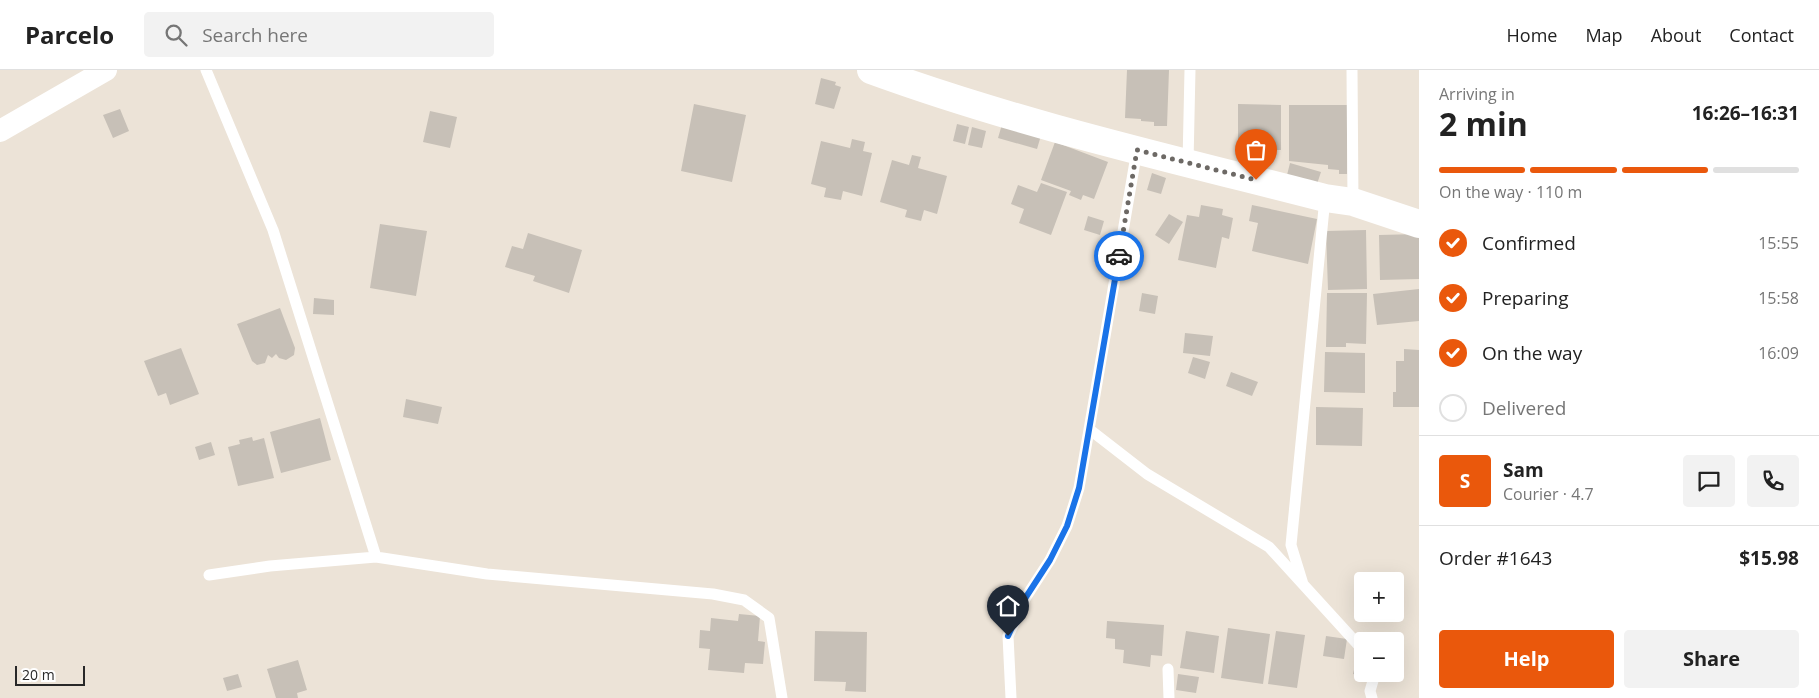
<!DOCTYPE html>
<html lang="en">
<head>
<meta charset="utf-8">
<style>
	:root { --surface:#fff; --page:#f2f2f2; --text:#222; --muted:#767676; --line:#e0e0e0; --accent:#ea580c }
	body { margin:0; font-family:"Open Sans",sans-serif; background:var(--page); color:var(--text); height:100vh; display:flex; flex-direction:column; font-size:19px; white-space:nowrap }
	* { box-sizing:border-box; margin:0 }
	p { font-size:16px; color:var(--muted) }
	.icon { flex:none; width:28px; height:28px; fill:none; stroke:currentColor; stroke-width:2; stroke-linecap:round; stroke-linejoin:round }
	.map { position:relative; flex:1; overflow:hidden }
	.sheet { display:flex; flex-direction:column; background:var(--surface); width:400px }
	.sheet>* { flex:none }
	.tools { position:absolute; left:1354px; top:502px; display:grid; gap:10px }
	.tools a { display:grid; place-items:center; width:50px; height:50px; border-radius:5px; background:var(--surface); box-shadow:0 5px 20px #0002; font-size:25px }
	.scale { position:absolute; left:15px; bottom:12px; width:70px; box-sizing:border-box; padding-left:5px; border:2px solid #282828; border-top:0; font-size:14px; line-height:18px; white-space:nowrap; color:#282828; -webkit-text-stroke:4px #fff; paint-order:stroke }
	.pin { position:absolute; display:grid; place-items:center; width:42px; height:42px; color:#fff; margin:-51px -21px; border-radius:50% 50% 50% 0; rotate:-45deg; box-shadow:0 0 5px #0007 }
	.pin .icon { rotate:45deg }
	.courier { position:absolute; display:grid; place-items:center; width:50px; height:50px; margin:-25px; border:4px solid #1a73e8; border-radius:50%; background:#fff; color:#222; box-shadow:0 1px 6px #0007 }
	.summary em { font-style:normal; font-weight:700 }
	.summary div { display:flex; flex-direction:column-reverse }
	.summary { display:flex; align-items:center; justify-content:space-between; height:85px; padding:0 20px }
	h1 { font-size:32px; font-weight:700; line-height:38px }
	.bar { display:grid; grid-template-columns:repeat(4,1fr); gap:8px 5px; align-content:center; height:60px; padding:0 20px }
	.bar i { height:6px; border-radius:4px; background:var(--line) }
	.bar .on { background:var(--accent) }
	.bar p { grid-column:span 4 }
	.line { display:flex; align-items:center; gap:12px; padding:0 20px; border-top:1px solid var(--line) }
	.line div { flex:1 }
	.round { display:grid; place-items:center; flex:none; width:52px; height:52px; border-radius:5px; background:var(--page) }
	ol { padding:0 20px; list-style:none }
	li { display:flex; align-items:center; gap:15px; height:55px }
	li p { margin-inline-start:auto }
	li .icon { padding:5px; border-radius:50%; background:var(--accent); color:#fff; stroke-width:4 }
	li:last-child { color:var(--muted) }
	li i { width:28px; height:28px; border:2px solid var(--line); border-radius:50% }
	.primary-button { display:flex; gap:10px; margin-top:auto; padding:10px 20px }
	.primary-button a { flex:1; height:58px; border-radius:5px; background:var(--accent); color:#fff; font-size:20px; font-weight:700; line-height:58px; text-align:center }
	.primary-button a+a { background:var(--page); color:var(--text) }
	header { display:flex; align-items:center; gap:30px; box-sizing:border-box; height:70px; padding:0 25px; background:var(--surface); border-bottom:1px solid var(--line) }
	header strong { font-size:24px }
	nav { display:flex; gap:28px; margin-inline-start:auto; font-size:18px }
	.search { width:350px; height:45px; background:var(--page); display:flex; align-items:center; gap:12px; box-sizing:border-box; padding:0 18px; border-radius:5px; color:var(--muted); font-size:19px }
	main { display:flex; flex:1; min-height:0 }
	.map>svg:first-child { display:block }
	.building { fill:#c7c0b7 }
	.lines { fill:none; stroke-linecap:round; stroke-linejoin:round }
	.lane { stroke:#fff; stroke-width:11 }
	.street { stroke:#fff; stroke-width:22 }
	.secondary { stroke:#fff; stroke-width:28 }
	.done { stroke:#6d6965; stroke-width:5; stroke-dasharray:0 9 }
	.route { stroke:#1a73e8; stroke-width:6 }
</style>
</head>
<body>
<header>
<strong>Parcelo</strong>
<div class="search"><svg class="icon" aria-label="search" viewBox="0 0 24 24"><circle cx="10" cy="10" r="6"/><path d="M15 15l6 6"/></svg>Search here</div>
<nav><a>Home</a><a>Map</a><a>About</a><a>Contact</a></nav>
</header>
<main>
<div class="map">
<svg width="1419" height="628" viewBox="0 0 1419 628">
	<rect width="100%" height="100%" fill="#ece3d7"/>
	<path class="building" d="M1127,0H1169L1167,56H1154V52L1141,51V49L1125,48Z
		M821,8L836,12L835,15L841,17L834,39L815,34Z
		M694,34L746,45L732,112L681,101Z
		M1238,34L1281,35V80H1238Z
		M1289,35H1347V104H1339V100L1328,99V95L1289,91Z
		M120,39L129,61L113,68L103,45Z
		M430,41L457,47L450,78L423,72Z
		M1003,51L1042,62L1037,79L998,68Z
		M957,54L969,57L965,74L953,71Z
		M972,57L986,61L982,78L968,75Z
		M852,69L865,72L863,81L872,83L862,126L843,121L841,130L824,127L826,118L811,114L821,71L850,78Z
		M1055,72L1108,92L1094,129L1083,125L1081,130L1069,125L1071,121L1041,110Z
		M912,85L921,87L918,98L947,106L937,144L924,140L921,151L905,147L907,140L880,132L892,90L909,95Z
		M1290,93L1321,102L1317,114L1287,105Z
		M1152,103L1166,108L1161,124L1147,120Z
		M1041,113L1067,122L1051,165L1019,153L1024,139L1011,134L1018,115L1037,122Z
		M1201,135L1223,139L1222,145L1233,148L1229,169L1222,167L1216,198L1178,190L1187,145L1199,147Z
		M1252,135L1317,149L1308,194L1252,181L1258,153L1249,151Z
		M1169,144L1183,152L1169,174L1155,165Z
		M1088,146L1104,151L1100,165L1084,160Z
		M380,154L427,161L416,226L370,218Z
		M1366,160L1367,219L1328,220L1326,161Z
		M528,163L582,180L569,223L533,211L535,206L505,197L512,176L523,179Z
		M1419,164V209L1380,210L1379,165Z
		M1419,219V251L1377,255L1373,224Z
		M1142,223L1158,226L1155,244L1139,241Z
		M1327,223H1367L1366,274L1346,273V277H1326Z
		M314,228L334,230V245L313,244Z
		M280,238L295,278L294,285L286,290L279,288L276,284L272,288L268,285L265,293L257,295L252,291L237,254Z
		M1185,263L1213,266L1210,286L1183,283Z
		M181,278L199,324L170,335L166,323L158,326L144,291Z
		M1404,279L1419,280V337H1393V322H1396V291H1404Z
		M1325,282L1365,283V323L1324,322Z
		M1193,287L1210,292L1205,309L1188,303Z
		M1231,302L1258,312L1252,326L1226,316Z
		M406,329L442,337L438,354L403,347Z
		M1316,337L1363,338L1362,376L1316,375Z
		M320,348L331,390L281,403L270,362Z
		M252,367L253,371L264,368L274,408L238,416L228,377L240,374L239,370Z
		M211,372L215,385L199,390L195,377Z
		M739,544L760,546L758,571L765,572L763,594L745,593L744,603L708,600L710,579L699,578L700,560L710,561L711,548L738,551Z
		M1107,551L1164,555L1162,586L1151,585L1150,597L1123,593L1124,580L1115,579V569L1106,568Z
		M1228,558L1270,564L1263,614L1221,608Z
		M815,561L867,562L866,622L845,621L846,612L814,611Z
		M1186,561L1219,566L1214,603L1180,598Z
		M1276,561L1305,565L1297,618L1268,614Z
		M1326,566L1347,569L1344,589L1323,586Z
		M298,590L307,620L297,623L298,628H276L267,599Z
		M1356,591L1362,593V604H1370L1369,608L1353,604Z
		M238,604L242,617L227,621L223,608Z
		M1178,604L1199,607L1196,623L1176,620Z"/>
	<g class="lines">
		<path class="lane" d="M206,0L273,160L376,487
			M1352,0L1353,132
			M1188,93L1190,0
			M1089,359L1147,404L1269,477L1362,579
			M209,505L270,496L376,487L487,504L713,524L744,530L769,548L782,628
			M1303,514L1291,475L1325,128
			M1168,599L1169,628
			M1011,628L1008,566L1026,527L1050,490L1067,456L1079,418L1137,80
			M1372,628L1370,621L1375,604"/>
		<path class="street" d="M0,61L106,0"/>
		<path class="secondary" d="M871,0C1019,54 1173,89 1325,128L1353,132L1419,154"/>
	</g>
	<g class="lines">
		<path class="done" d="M1119,186L1137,80L1256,110"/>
		<path class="route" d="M1008,566L1026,527L1050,490L1067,456L1079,418L1119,186"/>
	</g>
</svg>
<div class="tools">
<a>+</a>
<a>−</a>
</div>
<div class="scale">20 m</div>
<div class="pin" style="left:1256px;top:110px;background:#ea580c"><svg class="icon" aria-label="bag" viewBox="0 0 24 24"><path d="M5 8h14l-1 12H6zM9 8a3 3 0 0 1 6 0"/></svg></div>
<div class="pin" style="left:1008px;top:566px;background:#1f2937"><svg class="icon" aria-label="home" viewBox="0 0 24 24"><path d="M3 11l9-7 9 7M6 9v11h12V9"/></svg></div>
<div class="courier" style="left:1119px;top:186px"><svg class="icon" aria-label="car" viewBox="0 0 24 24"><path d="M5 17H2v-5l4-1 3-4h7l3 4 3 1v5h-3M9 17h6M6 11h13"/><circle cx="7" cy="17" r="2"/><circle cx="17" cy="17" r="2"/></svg></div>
</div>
<section class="sheet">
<div class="summary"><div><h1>2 min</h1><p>Arriving in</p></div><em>16:26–16:31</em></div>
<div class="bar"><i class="on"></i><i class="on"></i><i class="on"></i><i></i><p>On the way · 110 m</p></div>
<ol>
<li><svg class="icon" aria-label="check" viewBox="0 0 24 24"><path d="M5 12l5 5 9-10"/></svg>Confirmed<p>15:55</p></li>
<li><svg class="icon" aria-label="check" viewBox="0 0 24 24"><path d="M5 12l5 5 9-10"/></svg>Preparing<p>15:58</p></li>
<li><svg class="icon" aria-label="check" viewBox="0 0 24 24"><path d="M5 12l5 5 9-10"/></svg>On the way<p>16:09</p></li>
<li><i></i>Delivered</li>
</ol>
<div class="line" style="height:90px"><b class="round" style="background:var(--accent);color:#fff">S</b><div><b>Sam</b><p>Courier · 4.7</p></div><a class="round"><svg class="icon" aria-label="chat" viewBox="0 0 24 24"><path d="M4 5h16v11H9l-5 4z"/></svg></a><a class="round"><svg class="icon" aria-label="phone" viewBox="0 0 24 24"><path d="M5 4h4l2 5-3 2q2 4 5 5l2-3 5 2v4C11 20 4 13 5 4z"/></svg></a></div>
<div class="line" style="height:65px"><div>Order #1643</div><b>$15.98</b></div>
<div class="primary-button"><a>Help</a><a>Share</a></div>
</section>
</main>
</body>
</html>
